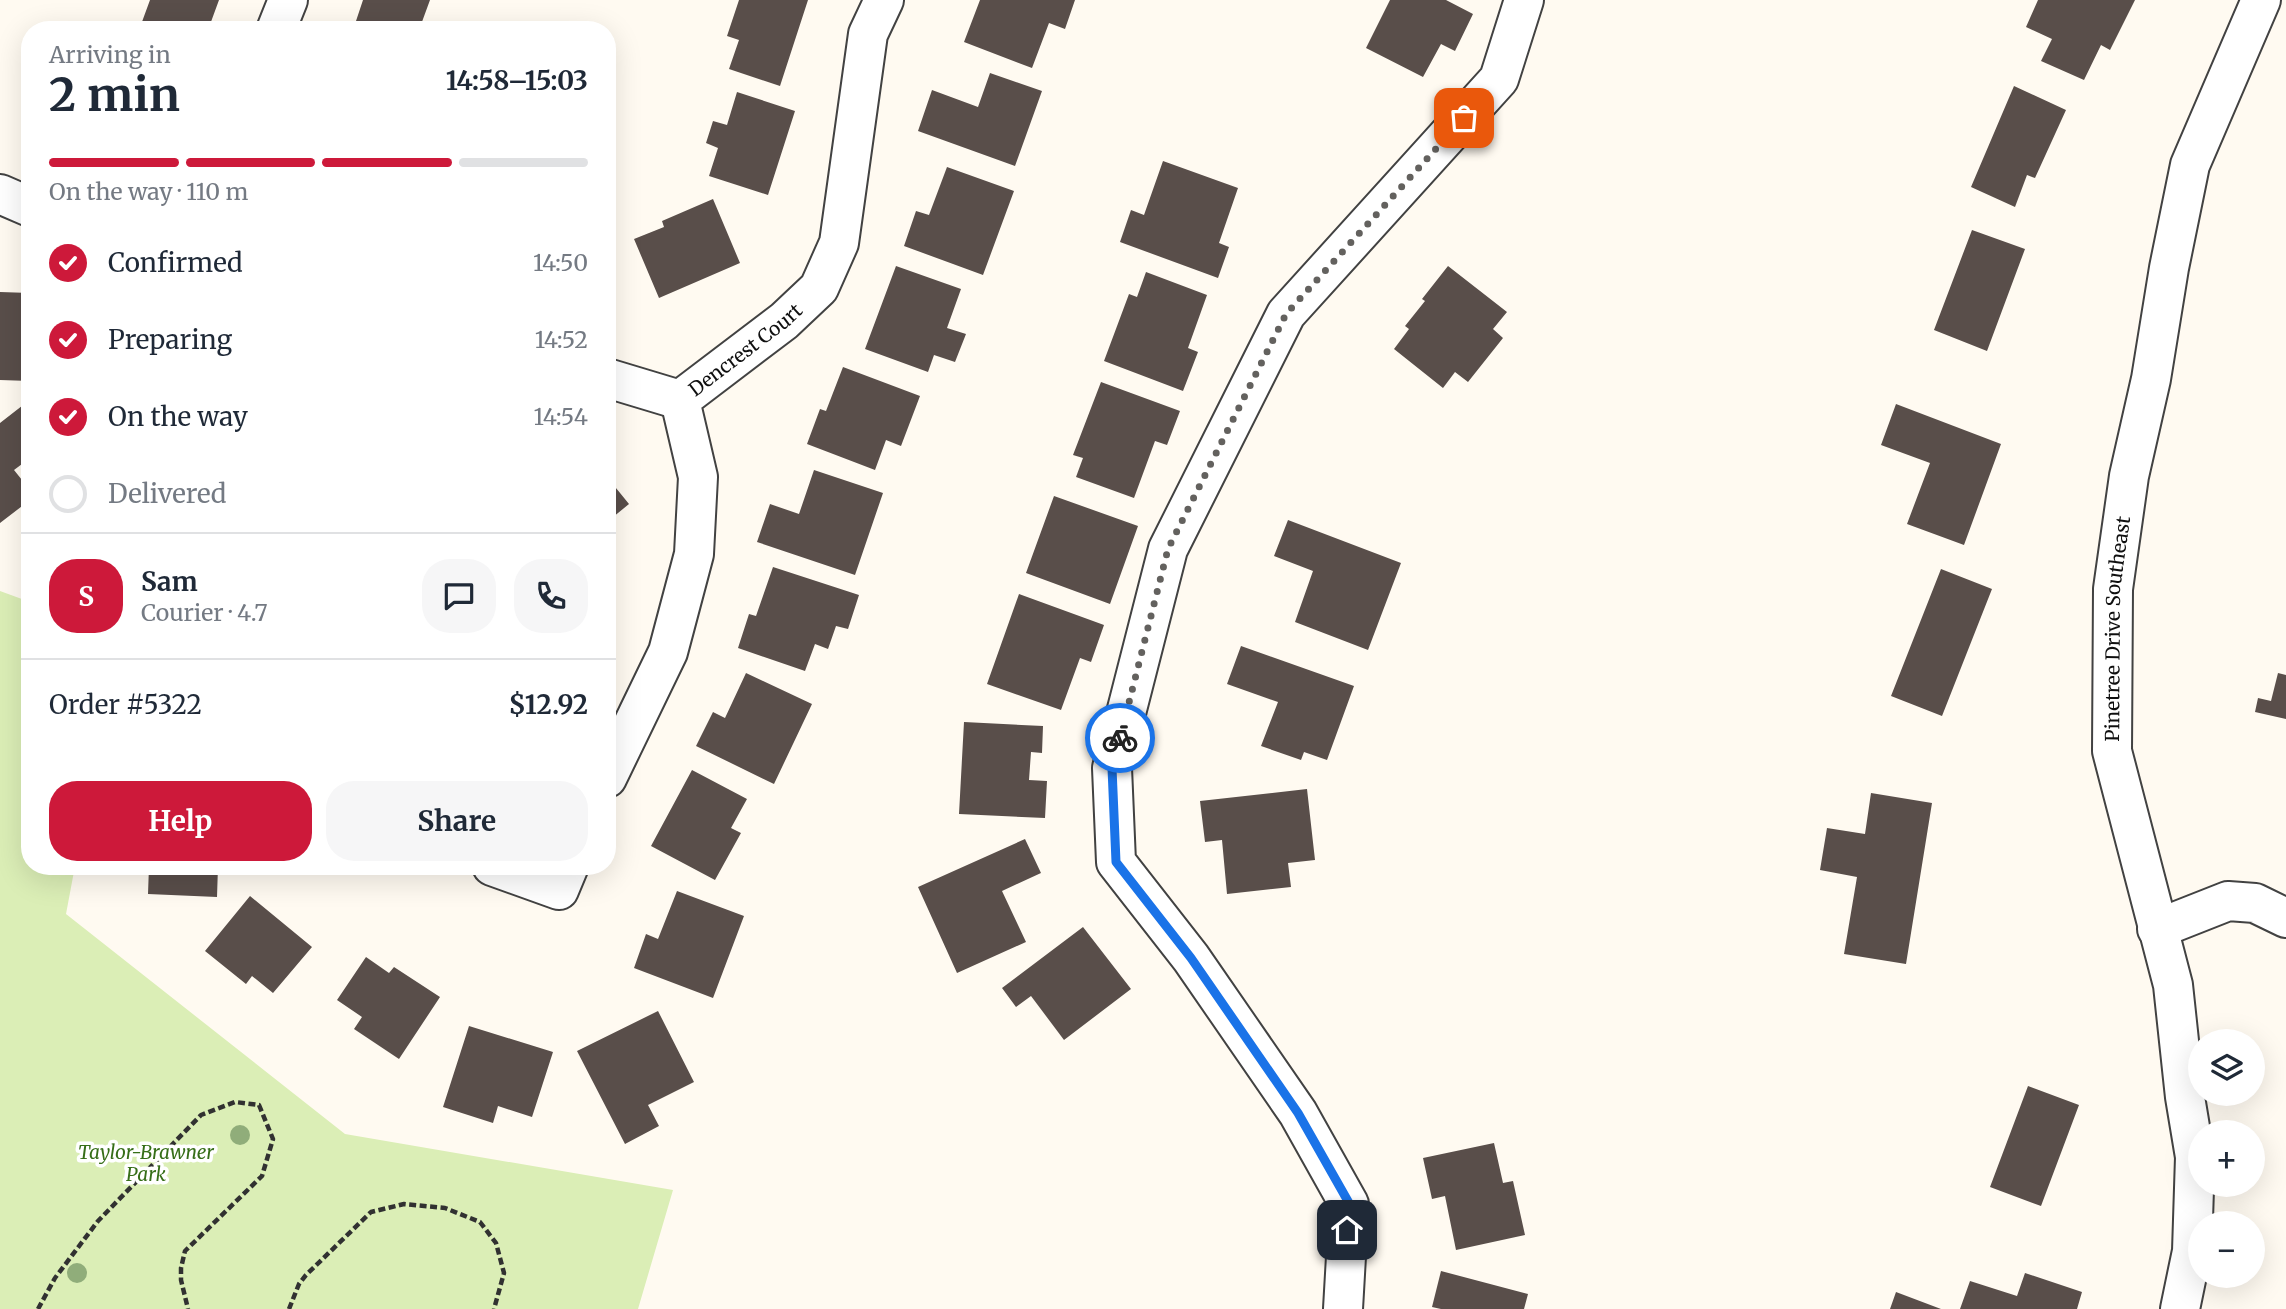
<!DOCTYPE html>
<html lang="en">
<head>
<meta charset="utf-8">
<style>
	:root { --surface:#fff; --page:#f6f6f7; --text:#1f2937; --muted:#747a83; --line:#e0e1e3; --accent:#cd193a }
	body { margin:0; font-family:Merriweather,serif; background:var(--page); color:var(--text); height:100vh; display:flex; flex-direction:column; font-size:26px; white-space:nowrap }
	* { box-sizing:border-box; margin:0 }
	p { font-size:23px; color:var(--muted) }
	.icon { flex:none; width:38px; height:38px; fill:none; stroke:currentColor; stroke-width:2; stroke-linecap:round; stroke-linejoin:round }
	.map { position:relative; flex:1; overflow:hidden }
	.side { position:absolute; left:21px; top:21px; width:595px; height:854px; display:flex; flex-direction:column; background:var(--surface); border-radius:28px; box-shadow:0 7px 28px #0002 }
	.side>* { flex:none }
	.tools { position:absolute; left:2188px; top:1029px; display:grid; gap:14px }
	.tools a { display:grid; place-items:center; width:77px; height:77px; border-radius:50%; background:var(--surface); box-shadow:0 7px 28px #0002; font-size:35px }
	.pin { position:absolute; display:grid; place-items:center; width:60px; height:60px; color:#fff; margin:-30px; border-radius:14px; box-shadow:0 4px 10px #0006 }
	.courier { position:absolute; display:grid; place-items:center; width:70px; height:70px; margin:-35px; border:5px solid #1a73e8; border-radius:50%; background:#fff; color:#222; box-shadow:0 2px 9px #0007 }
	.overview em { font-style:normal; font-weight:700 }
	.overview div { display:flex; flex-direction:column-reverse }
	.overview { display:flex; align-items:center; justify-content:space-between; height:119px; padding:0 28px }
	h1 { font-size:46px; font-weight:700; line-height:52px }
	.bar { display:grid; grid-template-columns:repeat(4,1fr); gap:10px 7px; align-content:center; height:84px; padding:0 28px }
	.bar i { height:9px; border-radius:5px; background:var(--line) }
	.bar .active { background:var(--accent) }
	.bar p { grid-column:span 4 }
	.line { display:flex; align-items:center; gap:18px; padding:0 28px; border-top:2px solid var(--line) }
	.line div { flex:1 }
	.round { display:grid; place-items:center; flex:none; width:74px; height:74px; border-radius:28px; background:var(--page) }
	ol { padding:0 28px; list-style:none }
	li { display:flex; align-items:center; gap:21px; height:77px }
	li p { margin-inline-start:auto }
	li .icon { padding:7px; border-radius:50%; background:var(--accent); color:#fff; stroke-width:4 }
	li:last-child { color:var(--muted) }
	li i { width:38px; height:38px; border:4px solid var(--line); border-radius:50% }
	.cta { display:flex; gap:14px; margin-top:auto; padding:14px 28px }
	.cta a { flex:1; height:80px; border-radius:28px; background:var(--accent); color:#fff; font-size:28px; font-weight:700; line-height:80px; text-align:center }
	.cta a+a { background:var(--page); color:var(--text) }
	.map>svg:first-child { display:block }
	.green { fill:#dbeeb6 }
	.building { fill:#594e4a }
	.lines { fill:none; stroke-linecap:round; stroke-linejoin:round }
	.minor-casing { stroke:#424242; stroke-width:42 }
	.path { stroke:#313131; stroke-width:4.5; stroke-dasharray:7 3.5; stroke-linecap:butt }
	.minor { stroke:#fff; stroke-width:38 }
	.tree { fill:#90ad7a }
	.done { stroke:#63615e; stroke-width:7; stroke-dasharray:0 12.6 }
	.route { stroke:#1a73e8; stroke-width:9 }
	.labels { text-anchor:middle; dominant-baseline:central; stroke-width:7; stroke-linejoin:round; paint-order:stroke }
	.street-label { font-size:19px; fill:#0f0f0f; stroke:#fff }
	.park-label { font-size:19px; font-style:italic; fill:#366e18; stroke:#fff }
</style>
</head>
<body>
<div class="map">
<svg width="2286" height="1309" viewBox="0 0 2286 1309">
	<rect width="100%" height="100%" fill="#fffaf1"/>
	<path class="green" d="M0,591L30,602V866H75L66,914L345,1134L673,1190L638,1309H0Z"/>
	<path class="building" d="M150,0H219L208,30H139Z
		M363,0H430L419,30H353Z
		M739,0H808L780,86L729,69L739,40L727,36Z
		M980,0H1075L1065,29L1049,23L1032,68L964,42Z
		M1390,0H1446L1473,14L1455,51L1441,44L1423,77L1366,48Z
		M2038,0H2135L2110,50L2101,45L2084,80L2041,61L2052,39L2026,27Z
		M990,73L1042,91L1015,166L918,131L932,90L978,107Z
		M2014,86L2066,110L2035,178L2027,175L2015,207L1971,187Z
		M737,92L795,111L768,195L709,176L718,148L706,143L713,121L727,125Z
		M1163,161L1238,188L1219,243L1229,247L1218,278L1120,242L1131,210L1144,215Z
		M947,167L1014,191L983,275L904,246L916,211L929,215Z
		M713,199L740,263L659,298L634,239L664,227L662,221Z
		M1972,230L2025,249L1987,351L1934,330Z
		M896,266L961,289L947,328L966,334L955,362L934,355L928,372L865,349Z
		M1448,266L1507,312L1493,329L1503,338L1468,382L1455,372L1443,388L1394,349L1409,329L1405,326L1425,301L1422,299Z
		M1146,272L1207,295L1188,348L1198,352L1183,391L1104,361L1129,294L1137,297Z
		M0,292L30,293V381L0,380Z
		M843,367L920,396L901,446L886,440L875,470L807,444L820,409L826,411Z
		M1101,382L1180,411L1167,445L1155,441L1134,498L1076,477L1083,458L1073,455Z
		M27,402L30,405V458L14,470L30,490V500L0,523V423Z
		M1896,404L2001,444L1964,545L1907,524L1930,463L1881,445Z
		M814,470L883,493L855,575L757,542L770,504L799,514Z
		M607,477L629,504L607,522Z
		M1054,496L1138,526L1110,604L1026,573Z
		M1288,520L1401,563L1368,650L1295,622L1313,571L1274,556Z
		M773,567L859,595L848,629L836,626L828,649L815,644L805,671L738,648L749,614L756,616Z
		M1941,569L1992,589L1942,716L1891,696Z
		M1019,594L1104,625L1091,662L1080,658L1061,710L987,684Z
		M1241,646L1354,686L1327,760L1304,752L1301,760L1261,746L1278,702L1227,684Z
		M746,673L812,704L774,784L696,746L713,712L725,718Z
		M2278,673L2286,675V719L2255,712L2258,698L2271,701Z
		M964,722L1043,726L1042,753L1031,752L1029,780L1047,781L1045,818L959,814Z
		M692,770L747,799L731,828L741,833L715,880L651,846Z
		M1307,789L1315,860L1288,863L1291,887L1227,894L1222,840L1205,842L1200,801Z
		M1871,793L1932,803L1906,964L1844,954L1857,877L1820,870L1827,828L1865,834Z
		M1025,839L1041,873L1002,891L1026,942L957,973L918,887Z
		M149,866H218L217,897L148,894Z
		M677,891L744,916L713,998L634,968L646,934L658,939Z
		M250,896L312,947L273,993L252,976L246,984L205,951Z
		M1083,927L1131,989L1064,1040L1031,996L1016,1007L1002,988Z
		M366,957L389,973L394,967L440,997L399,1059L354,1029L362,1017L337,1000Z
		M658,1011L694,1082L648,1105L659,1126L625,1144L577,1051Z
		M469,1026L553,1052L532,1117L498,1106L493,1123L443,1107Z
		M2028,1086L2079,1105L2041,1206L1990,1187Z
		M1494,1143L1503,1183L1513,1181L1525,1235L1456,1250L1445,1196L1432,1199L1423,1158Z
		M1441,1271L1528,1294L1524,1309H1441L1432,1307Z
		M2025,1273L2082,1292L2077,1309H1960L1970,1281L2017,1296Z
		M1896,1292L1941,1309H1890Z"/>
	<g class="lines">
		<defs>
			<g id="minor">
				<path d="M276,30L288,0"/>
				<path d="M0,194L30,207"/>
				<path d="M607,378L680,400"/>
				<path id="s1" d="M607,778L668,652L694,554L698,477L680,400L784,321L819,288L839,243L868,34L884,0"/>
				<path d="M492,866L559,890L569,866"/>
				<path d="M2157,929L2228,901L2255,903L2286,918"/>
				<path d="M1343,1309L1349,1204L1298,1113L1191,958L1116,862L1112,768L1168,549L1286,314L1499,79L1524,0"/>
				<path id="s2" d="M2180,1309L2192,1251L2195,1157L2185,1097L2173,985L2112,751L2113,589L2129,476L2151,379L2169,268L2190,165L2261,0"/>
			</g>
		</defs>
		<use href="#minor" class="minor-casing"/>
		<path class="path" d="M38,1309L55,1278L98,1221L201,1115L235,1102L259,1105L273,1139L262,1176L185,1251L181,1268V1280L188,1309
			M289,1309L299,1284L306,1275L371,1212L404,1204L445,1208L480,1222L496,1243L504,1273L494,1309"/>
		<use href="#minor" class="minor"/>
	</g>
	<g class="tree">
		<circle cx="240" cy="1135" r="10"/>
		<circle cx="77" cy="1273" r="10"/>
	</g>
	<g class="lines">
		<path class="done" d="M1120,738L1168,549L1286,314L1464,118"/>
		<path class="route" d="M1120,738L1112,768L1116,862L1191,958L1298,1113L1349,1203L1347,1230"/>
	</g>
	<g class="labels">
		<g class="street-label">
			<text stroke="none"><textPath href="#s1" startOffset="480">Dencrest Court</textPath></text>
			<text stroke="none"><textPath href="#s2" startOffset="691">Pinetree Drive Southeast</textPath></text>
		</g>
		<g class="park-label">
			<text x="146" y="1152">Taylor-Brawner<tspan x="146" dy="22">Park</tspan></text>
		</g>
	</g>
</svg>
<div class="tools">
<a><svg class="icon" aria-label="layers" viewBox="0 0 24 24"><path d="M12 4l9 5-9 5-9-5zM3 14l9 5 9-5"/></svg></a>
<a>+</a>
<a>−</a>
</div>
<div class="pin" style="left:1464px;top:118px;background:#ea580c"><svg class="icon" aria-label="bag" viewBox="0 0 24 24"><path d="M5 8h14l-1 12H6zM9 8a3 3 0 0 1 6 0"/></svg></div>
<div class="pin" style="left:1347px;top:1230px;background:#1f2937"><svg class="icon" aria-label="home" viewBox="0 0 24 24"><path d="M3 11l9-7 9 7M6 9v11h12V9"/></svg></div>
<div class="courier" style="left:1120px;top:738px"><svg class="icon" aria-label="bike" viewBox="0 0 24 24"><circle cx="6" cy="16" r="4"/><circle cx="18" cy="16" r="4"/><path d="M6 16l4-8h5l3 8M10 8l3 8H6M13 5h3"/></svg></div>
<section class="side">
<div class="overview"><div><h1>2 min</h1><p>Arriving in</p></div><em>14:58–15:03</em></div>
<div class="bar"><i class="active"></i><i class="active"></i><i class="active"></i><i></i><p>On the way · 110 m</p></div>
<ol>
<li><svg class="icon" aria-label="check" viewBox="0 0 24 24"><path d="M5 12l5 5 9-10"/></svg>Confirmed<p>14:50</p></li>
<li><svg class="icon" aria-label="check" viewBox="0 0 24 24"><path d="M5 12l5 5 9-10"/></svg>Preparing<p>14:52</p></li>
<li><svg class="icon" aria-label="check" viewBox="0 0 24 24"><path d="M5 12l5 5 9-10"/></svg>On the way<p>14:54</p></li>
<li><i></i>Delivered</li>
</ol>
<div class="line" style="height:126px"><b class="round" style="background:var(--accent);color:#fff">S</b><div><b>Sam</b><p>Courier · 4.7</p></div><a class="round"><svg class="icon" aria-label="chat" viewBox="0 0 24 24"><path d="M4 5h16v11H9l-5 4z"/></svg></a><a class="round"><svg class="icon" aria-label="phone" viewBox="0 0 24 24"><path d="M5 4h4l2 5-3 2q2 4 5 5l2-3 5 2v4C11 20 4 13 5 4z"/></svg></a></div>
<div class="line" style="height:91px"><div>Order #5322</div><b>$12.92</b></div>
<div class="cta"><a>Help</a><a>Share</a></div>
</section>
</div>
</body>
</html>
